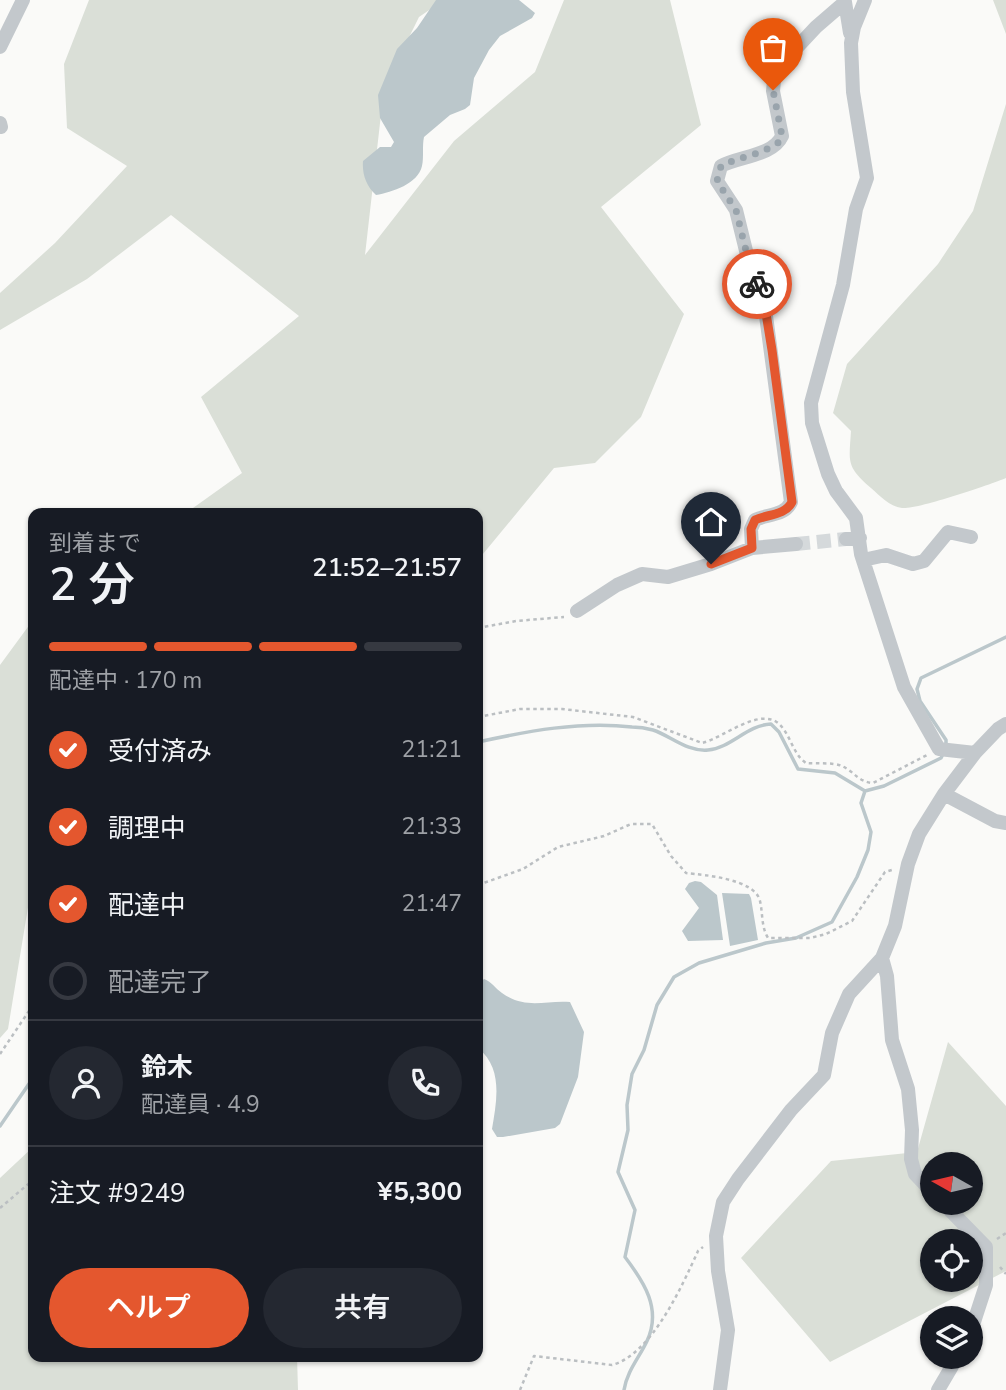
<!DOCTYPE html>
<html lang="ja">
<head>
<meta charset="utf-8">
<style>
	:root { --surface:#171b24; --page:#242831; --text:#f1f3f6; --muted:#9ea1a6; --line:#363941; --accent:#e4572e }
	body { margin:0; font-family:"Nunito Sans","Noto Sans JP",sans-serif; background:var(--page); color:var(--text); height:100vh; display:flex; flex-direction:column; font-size:26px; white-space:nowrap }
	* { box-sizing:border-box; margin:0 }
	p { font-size:23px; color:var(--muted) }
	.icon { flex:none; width:38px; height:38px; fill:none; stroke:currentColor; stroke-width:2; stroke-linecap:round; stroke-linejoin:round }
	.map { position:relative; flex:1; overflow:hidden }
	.details { position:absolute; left:28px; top:508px; width:455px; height:854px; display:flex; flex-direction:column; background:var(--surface); border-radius:14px; box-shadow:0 2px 5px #0004 }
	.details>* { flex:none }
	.needle { width:46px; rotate:278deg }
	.fabs { position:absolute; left:920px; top:1152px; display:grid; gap:14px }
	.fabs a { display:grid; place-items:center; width:63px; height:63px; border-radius:50%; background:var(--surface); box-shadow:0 2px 5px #0004; font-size:35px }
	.pin { position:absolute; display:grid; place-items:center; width:60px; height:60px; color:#fff; margin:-72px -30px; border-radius:50% 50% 50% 0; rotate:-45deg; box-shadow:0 0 7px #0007 }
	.pin .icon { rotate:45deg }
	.courier { position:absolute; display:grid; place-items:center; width:70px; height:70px; margin:-35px; border:5px solid #e4572e; border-radius:50%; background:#fff; color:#222; box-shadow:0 2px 9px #0007 }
	.overview em { font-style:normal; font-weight:600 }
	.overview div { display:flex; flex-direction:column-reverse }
	.overview { display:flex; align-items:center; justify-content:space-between; height:119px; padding:0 21px }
	h1 { font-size:46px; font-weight:600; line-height:52px }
	.bar { display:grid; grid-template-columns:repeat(4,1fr); gap:10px 7px; align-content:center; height:84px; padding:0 21px }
	.bar i { height:9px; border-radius:5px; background:var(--line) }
	.bar .active { background:var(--accent) }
	.bar p { grid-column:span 4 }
	.line { display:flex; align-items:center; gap:18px; padding:0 21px; border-top:2px solid var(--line) }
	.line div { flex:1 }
	.round { display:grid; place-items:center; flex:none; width:74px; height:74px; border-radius:37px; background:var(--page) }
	ol { padding:0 21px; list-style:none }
	li { display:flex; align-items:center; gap:21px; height:77px }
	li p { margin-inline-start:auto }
	li .icon { padding:7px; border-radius:50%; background:var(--accent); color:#fff; stroke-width:4 }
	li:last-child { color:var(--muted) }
	li i { width:38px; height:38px; border:4px solid var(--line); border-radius:50% }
	.primary-button { display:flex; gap:14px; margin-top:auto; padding:14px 21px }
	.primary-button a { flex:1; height:80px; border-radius:42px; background:var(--accent); color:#fff; font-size:28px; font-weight:600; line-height:80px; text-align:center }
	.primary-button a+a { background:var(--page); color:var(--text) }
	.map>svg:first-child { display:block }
	.green { fill:#dadfd7; fill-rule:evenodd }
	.water { fill:#bbc7cb }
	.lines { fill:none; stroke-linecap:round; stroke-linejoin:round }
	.stream { stroke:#bbc7cb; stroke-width:3.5 }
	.street-tunnel { stroke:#d5d9db; stroke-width:14; stroke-dasharray:14 7; stroke-linecap:butt }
	.path { stroke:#bbbfc2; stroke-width:2.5; stroke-dasharray:3.5 3.5; stroke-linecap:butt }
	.street { stroke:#c3c8cc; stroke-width:14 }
	.done { stroke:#99a4ac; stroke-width:7; stroke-dasharray:0 12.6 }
	.route { stroke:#e4572e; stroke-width:9 }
</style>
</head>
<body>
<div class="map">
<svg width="1006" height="1390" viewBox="0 0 1006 1390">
	<rect width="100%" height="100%" fill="#fafaf8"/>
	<path class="green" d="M89,0H444L419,17L384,88L365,255L454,141L535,72L564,0H670L701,125L601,207L684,314L641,417L595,463L554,468L478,560V513H186L242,473L201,397L299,316L171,215L87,279L0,330V293L55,243L127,166L67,128L64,64Z
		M993,0H1006V34Z
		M1006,104V478C989,485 916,510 902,508C889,506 880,496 871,488C846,466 849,463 851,431L833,413L847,364L938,264L973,211Z
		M33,620V877L8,1029L0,1038V665Z
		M948,1042L1006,1106V1271L830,1362L741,1258L831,1161L917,1152ZM933,1164H971V1202H933ZM933,1241H971V1279H933Z
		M33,1147V1356H297L298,1390H0V1178Z"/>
	<path class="water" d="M436,0H519L535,13L532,18L500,36L489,50L474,78L470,105L465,109L450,115L424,137C422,146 424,156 422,166C418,184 392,192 376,195C366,186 362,174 363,161L380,147H391L394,142L380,118L378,95L397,49L417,28Z
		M695,881L701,882L717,895L723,940L688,941L682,931L699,908L685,889L689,883Z
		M722,893L749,894L751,898L758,940L730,946Z
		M484,979C492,982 495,988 502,993C526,1010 545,1000 570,1002L584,1032L578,1077L560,1124L555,1128L503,1137H497L492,1129C497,1100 503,1068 478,1048V985Z"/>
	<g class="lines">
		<path class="stream" d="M478,742C528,731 580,721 632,727C638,727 646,728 653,730C671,736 687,752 708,750C731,748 747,725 771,724L779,732L798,769L835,773L865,791L884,786L941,758L943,754
			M946,747V740L920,701L917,689L921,678L1006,637
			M0,1126L33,1078
			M624,1390C627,1371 639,1358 647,1341C662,1309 644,1282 625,1257L635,1210L618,1172L628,1130L627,1105L632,1074L644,1050L657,1005L674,977L699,963L766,943L796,938L832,922L857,877L868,850L871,832L861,803L865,791"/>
		<path class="street-tunnel" d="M796,544L846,539"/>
		<path class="path" d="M478,628L516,621L564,617
			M478,717L520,709H562L633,717L702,743C724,738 763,703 782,727C791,738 794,755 806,763C817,764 833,762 842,766C855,772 858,782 873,783L927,755
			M478,885L523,869L558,847L604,836L631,824H652L671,856L686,873C705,875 755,879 760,901C763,914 761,926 768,938H810L826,934L852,921L885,872L895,869
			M0,1054L33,1005
			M0,1208L33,1180
			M997,1239L1006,1233
			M1000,1267L1006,1274
			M520,1390L534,1356L612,1365C652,1354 682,1286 698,1251L703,1247"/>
		<path class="street" d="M865,0L854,27L851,43L853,92L867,178L856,209L843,285L811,403L812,423L828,474L836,491L856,518L861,554L904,687L939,749L975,753
			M0,47L23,0
			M0,123L1,127
			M846,539L860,538
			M752,548L751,529L755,520C767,514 785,516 791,502L764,301L750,267L736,210L717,181L721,166C739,156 773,156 782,136L773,91L775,71L816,27L845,2L850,33
			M863,560L886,555L913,564L924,561L948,532L971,537
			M577,611L617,585L642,574L668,577L711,564L752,548L796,544
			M944,794L995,821L1006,823
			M882,958L887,976L892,1040L908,1089L912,1130L911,1159L915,1174L933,1193
			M942,1202L986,1247V1285L971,1331
			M720,1390L728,1330L718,1271L716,1236L723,1202L738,1179L791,1110L824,1075L832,1033L849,994L882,958L895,926L908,864L919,834L944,794L975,753L998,729L1006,724
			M938,1390L958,1356"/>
	</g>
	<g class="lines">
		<path class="done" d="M757,284L750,267L736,210L717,181L721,166C740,156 762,155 779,142L782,136L773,90"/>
		<path class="route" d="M711,564L752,548L751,529L755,520C767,514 785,516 792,502L772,350L764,301L757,284"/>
	</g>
</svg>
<div class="fabs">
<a><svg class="needle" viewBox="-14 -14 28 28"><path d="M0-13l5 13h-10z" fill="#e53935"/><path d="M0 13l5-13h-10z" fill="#9ea1a6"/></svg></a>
<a><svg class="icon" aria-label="locate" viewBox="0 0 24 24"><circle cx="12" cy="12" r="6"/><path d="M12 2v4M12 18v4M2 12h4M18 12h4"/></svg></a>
<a><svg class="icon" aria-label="layers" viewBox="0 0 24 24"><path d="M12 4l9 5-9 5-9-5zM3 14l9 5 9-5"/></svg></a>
</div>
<div class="pin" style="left:773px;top:90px;background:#ea580c"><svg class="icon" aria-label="bag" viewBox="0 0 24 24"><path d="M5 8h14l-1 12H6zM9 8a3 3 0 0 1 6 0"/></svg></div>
<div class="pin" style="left:711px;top:564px;background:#1f2937"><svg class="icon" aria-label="home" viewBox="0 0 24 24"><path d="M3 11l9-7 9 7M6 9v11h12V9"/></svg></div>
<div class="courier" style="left:757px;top:284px"><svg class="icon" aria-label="bike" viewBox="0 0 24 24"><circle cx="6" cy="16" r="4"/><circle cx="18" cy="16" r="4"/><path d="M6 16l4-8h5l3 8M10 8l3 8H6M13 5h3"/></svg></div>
<section class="details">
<div class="overview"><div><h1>2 分</h1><p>到着まで</p></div><em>21:52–21:57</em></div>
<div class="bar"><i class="active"></i><i class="active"></i><i class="active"></i><i></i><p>配達中 · 170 m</p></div>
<ol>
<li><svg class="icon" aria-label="check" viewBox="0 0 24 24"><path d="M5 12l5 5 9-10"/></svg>受付済み<p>21:21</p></li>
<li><svg class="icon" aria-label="check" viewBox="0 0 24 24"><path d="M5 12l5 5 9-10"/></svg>調理中<p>21:33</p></li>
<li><svg class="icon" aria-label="check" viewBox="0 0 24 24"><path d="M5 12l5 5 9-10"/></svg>配達中<p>21:47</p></li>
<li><i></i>配達完了</li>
</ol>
<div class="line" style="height:126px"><a class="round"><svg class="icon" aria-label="person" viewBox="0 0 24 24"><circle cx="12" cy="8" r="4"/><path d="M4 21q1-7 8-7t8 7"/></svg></a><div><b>鈴木</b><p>配達員 · 4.9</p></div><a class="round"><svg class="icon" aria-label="phone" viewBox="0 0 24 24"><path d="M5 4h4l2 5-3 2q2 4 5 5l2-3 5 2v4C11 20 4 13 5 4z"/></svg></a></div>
<div class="line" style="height:91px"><div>注文 #9249</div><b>¥5,300</b></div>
<div class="primary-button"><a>ヘルプ</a><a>共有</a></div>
</section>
</div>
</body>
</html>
